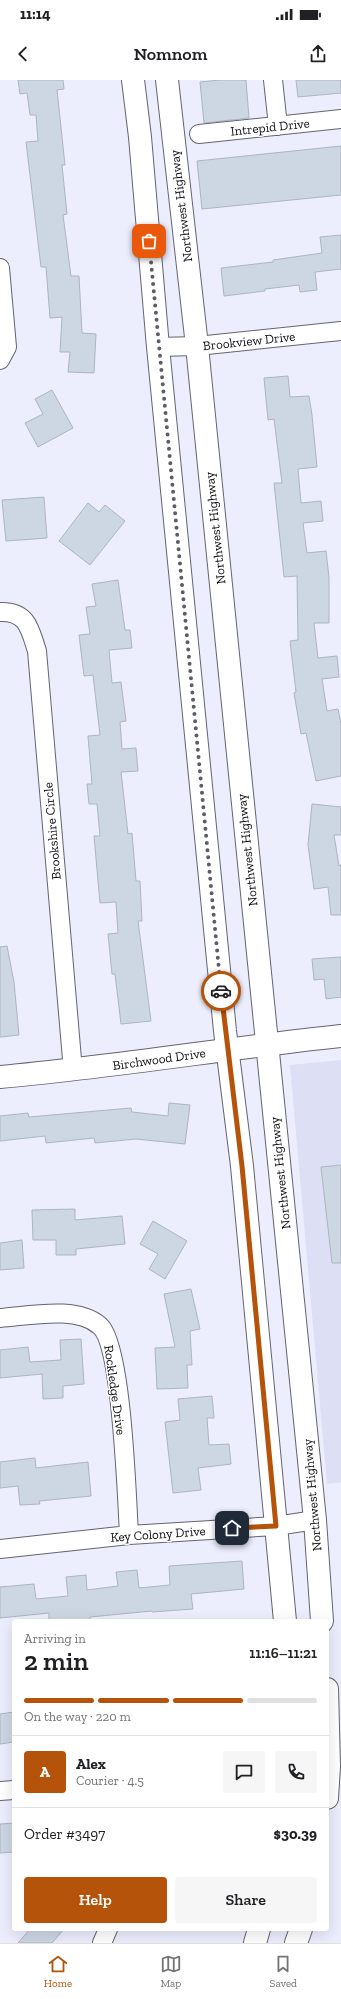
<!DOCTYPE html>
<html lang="en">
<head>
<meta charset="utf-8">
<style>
	:root { --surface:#fff; --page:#f6f6f6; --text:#202124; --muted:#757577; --line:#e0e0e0; --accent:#b45309 }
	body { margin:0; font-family:"Zilla Slab",serif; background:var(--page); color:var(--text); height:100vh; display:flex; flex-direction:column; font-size:15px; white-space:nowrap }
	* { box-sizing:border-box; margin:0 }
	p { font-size:13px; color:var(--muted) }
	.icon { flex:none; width:22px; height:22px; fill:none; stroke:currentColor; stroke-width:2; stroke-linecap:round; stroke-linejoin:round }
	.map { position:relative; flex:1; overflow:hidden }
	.sheet { position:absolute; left:12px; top:1539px; width:317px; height:312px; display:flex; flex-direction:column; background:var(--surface); border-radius:4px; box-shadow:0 4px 16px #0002 }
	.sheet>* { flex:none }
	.pin { position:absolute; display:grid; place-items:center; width:34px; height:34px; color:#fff; margin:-17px; border-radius:8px; box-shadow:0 2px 6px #0006 }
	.courier { position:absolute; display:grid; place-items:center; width:40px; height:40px; margin:-20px; border:3px solid #b45309; border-radius:50%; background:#fff; color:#222; box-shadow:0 1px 5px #0007 }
	.summary em { font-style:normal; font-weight:600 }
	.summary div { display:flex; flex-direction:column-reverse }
	.summary { display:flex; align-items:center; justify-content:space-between; height:68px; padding:0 12px }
	h1 { font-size:26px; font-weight:600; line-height:30px }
	.bar { display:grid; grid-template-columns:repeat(4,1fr); gap:6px 4px; align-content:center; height:48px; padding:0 12px }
	.bar i { height:5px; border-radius:3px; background:var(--line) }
	.bar .selected { background:var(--accent) }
	.bar p { grid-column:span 4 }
	.line { display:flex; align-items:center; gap:10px; padding:0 12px; border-top:1px solid var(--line) }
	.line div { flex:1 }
	.round { display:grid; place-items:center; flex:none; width:42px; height:42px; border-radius:4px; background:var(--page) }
	.button { display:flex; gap:8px; margin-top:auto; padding:8px 12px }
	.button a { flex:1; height:46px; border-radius:4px; background:var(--accent); color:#fff; font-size:16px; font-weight:600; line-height:46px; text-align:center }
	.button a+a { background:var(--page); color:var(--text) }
	.status { display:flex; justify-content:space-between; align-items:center; height:28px; padding:0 20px; background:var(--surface); direction:ltr }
	.status svg { height:11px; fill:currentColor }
	header { display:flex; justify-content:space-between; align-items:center; height:52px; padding:0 12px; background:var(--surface); font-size:18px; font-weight:600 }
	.tab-bar { display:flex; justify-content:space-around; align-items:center; height:56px; border-top:1px solid var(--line); background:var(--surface); font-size:11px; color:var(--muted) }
	.tab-bar a { display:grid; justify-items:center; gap:2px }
	.tab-bar .selected { color:var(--accent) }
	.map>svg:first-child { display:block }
	.built { fill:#dddff4 }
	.building { fill:#cdd6e3; stroke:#adb5c2 }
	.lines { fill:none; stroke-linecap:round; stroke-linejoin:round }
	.minor-casing { stroke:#636471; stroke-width:20 }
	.tertiary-casing { stroke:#636471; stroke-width:24 }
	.secondary-casing { stroke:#636471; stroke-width:24 }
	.minor { stroke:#fff; stroke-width:18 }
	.tertiary { stroke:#fff; stroke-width:22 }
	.secondary { stroke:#fff; stroke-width:22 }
	.done { stroke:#5c5d66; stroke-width:4; stroke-dasharray:0 7.2 }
	.route { stroke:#b45309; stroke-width:5 }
	.labels { text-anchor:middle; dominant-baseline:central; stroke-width:3; stroke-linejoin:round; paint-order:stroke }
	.street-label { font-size:13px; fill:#0f0f14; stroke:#fff }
</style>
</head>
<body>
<div class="status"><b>11:14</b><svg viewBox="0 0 49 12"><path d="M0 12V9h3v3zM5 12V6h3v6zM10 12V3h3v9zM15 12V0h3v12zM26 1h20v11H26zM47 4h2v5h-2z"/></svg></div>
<header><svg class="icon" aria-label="back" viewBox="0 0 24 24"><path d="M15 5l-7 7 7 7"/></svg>Nomnom<svg class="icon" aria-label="share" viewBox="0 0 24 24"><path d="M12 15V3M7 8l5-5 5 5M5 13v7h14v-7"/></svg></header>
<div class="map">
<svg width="341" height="1863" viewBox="0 0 341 1863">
	<rect width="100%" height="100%" fill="#ecedfd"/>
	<path class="built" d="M341,980V1402L327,1404L290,985Z"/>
	<path class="building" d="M18,0H63L64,9L57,10L65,85H62L67,134L63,135L71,196H79L82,253L96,254L94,293L68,292L70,272H60L62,237L50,238L46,187H41L26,62L38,61L36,35H30L27,13L20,14Z
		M220,0H246L249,38L204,43L200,2Z
		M296,0H341V13L298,17Z
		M341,66V115L202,129L197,81Z
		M341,155V189L315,192L317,210L300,212L299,205L265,209V211L224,216L221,188L273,182V180L322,173L320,157Z
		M288,296L290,317L309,316L312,335L317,387L298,389L301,423L321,421L323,441L303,443L307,473L326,471L329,497V543H314L318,578L337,576L339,597L322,599L327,631L338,629L341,644V696L316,701L306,653L301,654L294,613L296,612L290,561L298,560L297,496L284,497L274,403H282L274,339L268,340L264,298Z
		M52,310L73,348L38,367L25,343L43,334L35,319Z
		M44,417L47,458L6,461L2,420Z
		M88,423L99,432L105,425L125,441L90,485L59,461Z
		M118,500L125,550H130L132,568L109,570L112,603L121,602L126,641L120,642L122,669L136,668L138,691L121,692L128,754L132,753L136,801H140L142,841H138L151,941L121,944L115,894H112L108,854L118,853L116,822L100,823L94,756H100L97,724H89L87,704H92L88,656L100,655L93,595L84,596L79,555L90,554L86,527L96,526L92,504Z
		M312,724L341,727V755H334L339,786L341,785V835H331L328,807L314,809L308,765Z
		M7,866L14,902L19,955L0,957V867Z
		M341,877V917L326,919L324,899L314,900L312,879Z
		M169,1023L190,1025L185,1064L136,1059L95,1063L94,1058L46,1063L45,1056L0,1061V1036L28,1033L29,1037L131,1028L132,1032L168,1036Z
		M341,1085V1183H332L321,1087Z
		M75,1129V1140L122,1136L125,1164L76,1169V1175H56V1160H33L32,1130Z
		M153,1141L187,1161L165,1199L149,1189L158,1174L140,1164Z
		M22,1160L24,1188L0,1190V1163Z
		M191,1209L200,1249L190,1251L192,1285H187L188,1308L157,1309L155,1268L175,1267L164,1214Z
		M81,1259L84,1304L63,1306V1318L43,1319L42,1294L0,1298V1270L28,1267L30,1282L61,1280L60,1260Z
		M212,1316L214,1338H207L209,1365L229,1364L231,1384L198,1388L201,1410L173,1413L165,1342L180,1340L178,1319Z
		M35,1378L36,1388L88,1382L91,1416L39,1421L40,1424L20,1425L18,1406L0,1408V1382Z
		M242,1481L244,1509L191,1514L193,1529L152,1532V1531L90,1537V1540L77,1541H49V1533L0,1538V1507L34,1504L36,1519L68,1516L66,1497L86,1495L87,1510L118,1506L116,1492L137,1490L139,1508L170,1505L169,1486Z
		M14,1632V1662L0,1664V1634Z
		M14,1743V1772L0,1773V1744Z
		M30,1849H64L52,1863H18Z"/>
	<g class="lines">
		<defs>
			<path id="minor" d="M273,0L278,46
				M199,54L341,39
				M0,188L7,267L0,280
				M158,267L197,266L341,251
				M0,532C28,531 30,550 37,571L73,991
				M0,1238C29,1236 77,1225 100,1246C122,1265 127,1420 129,1455
				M0,1469L129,1455L276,1446L315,1440
				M0,1711L14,1710
				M102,1863L108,1849"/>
			<path id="tertiary" d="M0,997C114,987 227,968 341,956"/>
			<path id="secondary" d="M133,0L140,57L158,267L225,951L242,1086L285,1541
				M167,0L197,266L315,1440L322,1541
				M327,1609L329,1686L327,1718
				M255,1863L259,1849
				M296,1863L301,1849"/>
		</defs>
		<use href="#minor" class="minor-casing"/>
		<use href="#tertiary" class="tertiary-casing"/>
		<use href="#secondary" class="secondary-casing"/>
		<use href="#minor" class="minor"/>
		<use href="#tertiary" class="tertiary"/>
		<use href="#secondary" class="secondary"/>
	</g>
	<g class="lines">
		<path class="done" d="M149,161L221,911"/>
		<path class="route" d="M221,911L242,1086L276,1446L232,1448"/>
	</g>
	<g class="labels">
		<g class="street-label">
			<text transform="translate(270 47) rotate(-6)">Intrepid Drive</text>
			<text transform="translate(181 126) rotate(-97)">Northwest Highway</text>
			<text transform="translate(249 261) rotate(-6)">Brookview Drive</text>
			<text transform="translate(215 448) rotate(-96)">Northwest Highway</text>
			<text transform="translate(52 751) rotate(-95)">Brookshire Circle</text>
			<text transform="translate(247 770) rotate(-96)">Northwest Highway</text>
			<text transform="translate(159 979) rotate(-8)">Birchwood Drive</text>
			<text transform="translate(280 1093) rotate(-96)">Northwest Highway</text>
			<text transform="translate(115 1310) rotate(82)">Rockledge Drive</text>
			<text transform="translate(312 1415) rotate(-95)">Northwest Highway</text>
			<text transform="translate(158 1454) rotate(-4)">Key Colony Drive</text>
		</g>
	</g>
</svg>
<div class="pin" style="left:149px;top:161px;background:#ea580c"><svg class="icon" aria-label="bag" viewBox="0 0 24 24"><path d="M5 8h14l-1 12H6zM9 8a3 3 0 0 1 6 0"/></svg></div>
<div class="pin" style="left:232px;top:1448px;background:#1f2937"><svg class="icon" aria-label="home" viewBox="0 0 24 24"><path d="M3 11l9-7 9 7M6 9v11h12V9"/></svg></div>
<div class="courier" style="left:221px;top:911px"><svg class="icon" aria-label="car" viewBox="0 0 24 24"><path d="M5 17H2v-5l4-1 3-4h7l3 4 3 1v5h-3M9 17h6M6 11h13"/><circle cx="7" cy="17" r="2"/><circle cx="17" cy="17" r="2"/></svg></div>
<section class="sheet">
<div class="summary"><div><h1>2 min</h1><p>Arriving in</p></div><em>11:16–11:21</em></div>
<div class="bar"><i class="selected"></i><i class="selected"></i><i class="selected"></i><i></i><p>On the way · 220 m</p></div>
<div class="line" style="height:72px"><b class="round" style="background:var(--accent);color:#fff">A</b><div><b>Alex</b><p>Courier · 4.5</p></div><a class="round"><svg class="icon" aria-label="chat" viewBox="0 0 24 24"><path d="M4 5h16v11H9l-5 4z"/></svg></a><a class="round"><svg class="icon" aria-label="phone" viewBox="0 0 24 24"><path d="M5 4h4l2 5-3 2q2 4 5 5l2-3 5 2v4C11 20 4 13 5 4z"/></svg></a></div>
<div class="line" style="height:52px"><div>Order #3497</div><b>$30.39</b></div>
<div class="button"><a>Help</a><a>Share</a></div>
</section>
</div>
<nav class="tab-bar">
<a class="selected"><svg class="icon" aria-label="home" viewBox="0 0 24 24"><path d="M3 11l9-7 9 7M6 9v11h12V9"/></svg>Home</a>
<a><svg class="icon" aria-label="map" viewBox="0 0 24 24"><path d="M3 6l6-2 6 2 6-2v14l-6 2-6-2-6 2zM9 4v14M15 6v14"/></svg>Map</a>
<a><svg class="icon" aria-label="saved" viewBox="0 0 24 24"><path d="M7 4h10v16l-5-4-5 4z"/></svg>Saved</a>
</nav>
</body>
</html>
